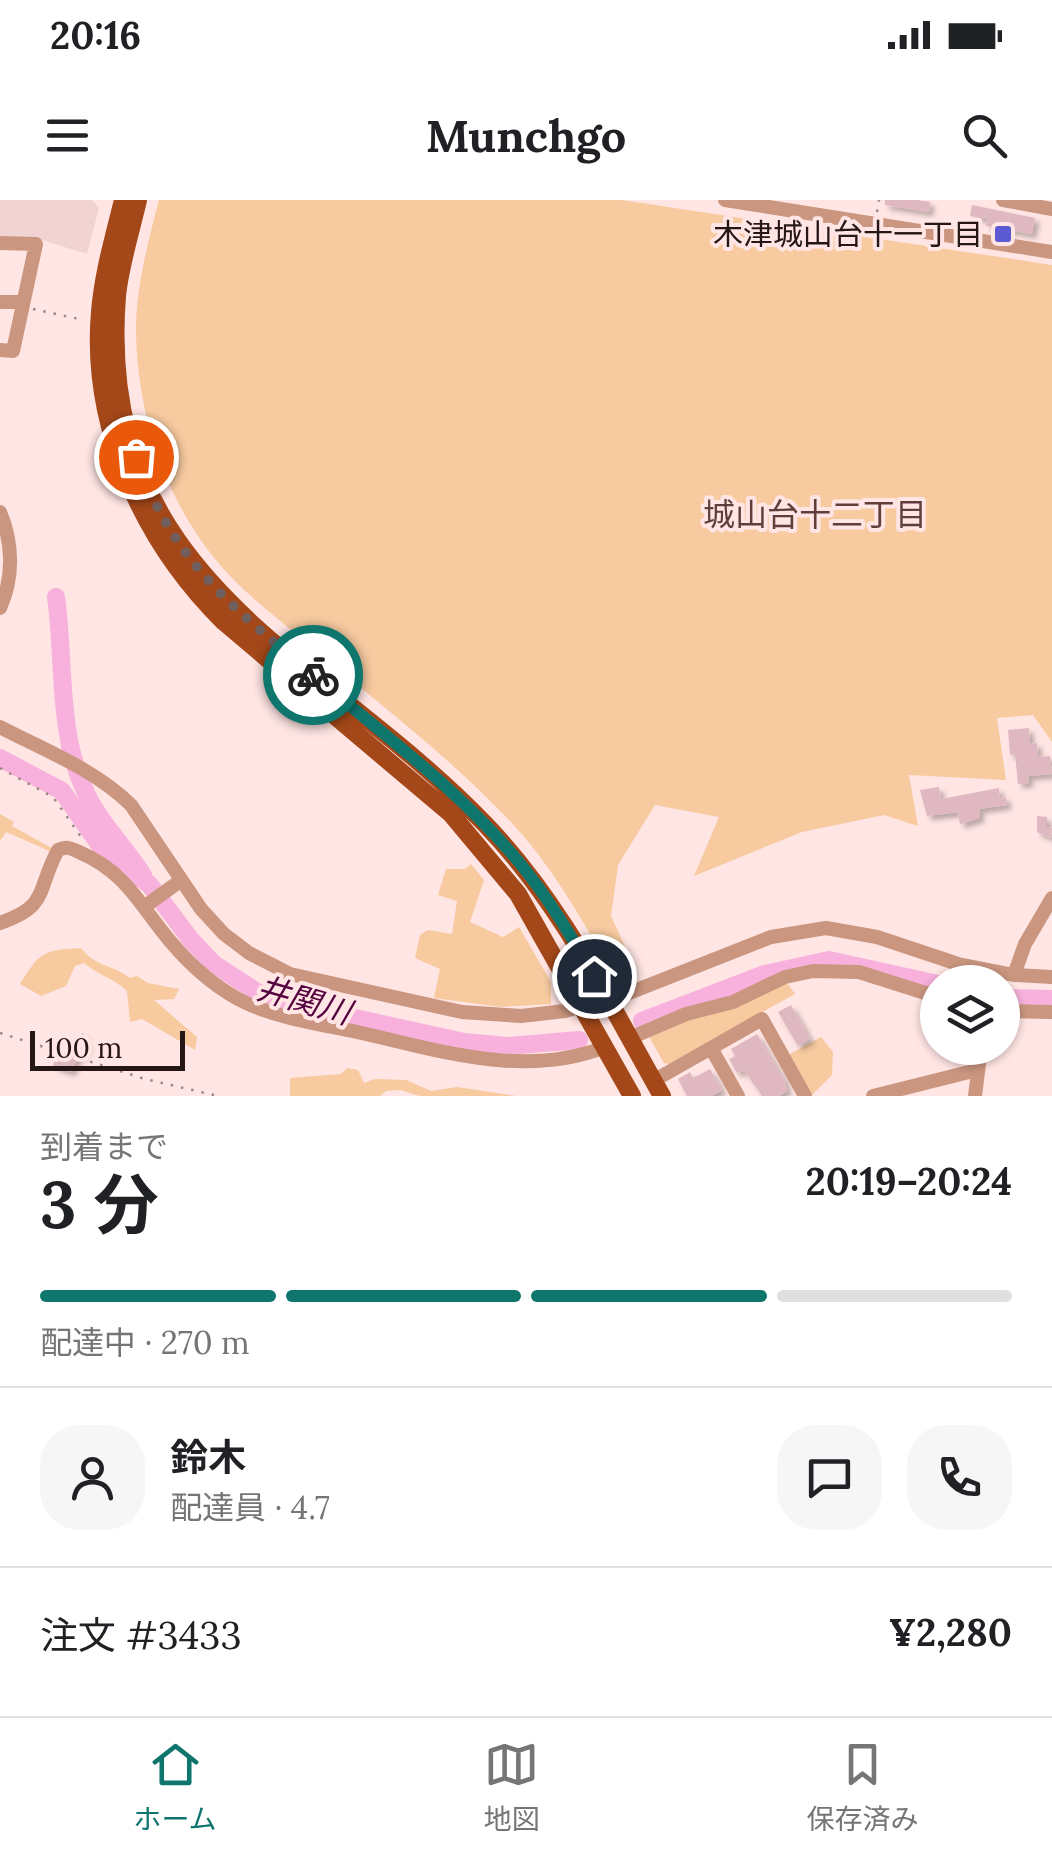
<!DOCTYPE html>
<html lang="ja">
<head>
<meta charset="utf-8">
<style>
	:root { --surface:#fff; --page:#f6f6f6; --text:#202124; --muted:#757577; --line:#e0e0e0; --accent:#0f766e }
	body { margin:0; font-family:Lora,"Noto Sans JP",serif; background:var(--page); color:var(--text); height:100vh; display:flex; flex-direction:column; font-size:38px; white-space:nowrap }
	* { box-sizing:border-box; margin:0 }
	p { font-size:32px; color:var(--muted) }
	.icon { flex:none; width:55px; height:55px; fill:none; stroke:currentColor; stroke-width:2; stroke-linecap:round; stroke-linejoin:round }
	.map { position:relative; height:896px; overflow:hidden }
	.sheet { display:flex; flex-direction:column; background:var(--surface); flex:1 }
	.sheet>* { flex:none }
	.controls { position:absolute; left:920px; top:765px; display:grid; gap:20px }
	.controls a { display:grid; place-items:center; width:100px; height:100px; border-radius:50%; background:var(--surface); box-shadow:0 2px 8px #0004; font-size:50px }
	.scale { position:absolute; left:30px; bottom:25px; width:155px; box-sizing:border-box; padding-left:10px; border:5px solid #251716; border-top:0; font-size:28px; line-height:35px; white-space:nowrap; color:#251716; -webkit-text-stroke:8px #ffe5e3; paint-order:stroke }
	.pin { position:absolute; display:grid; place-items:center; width:85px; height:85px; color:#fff; margin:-42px; border:5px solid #fff; border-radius:50%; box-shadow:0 2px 10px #0007 }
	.courier { position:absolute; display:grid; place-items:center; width:100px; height:100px; margin:-50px; border:8px solid #0f766e; border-radius:50%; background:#fff; color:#222; box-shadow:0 2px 12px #0007 }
	.headline em { font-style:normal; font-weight:700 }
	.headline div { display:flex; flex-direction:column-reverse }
	.headline { display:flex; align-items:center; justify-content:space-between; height:170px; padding:0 40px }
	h1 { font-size:65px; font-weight:700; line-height:75px }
	.bar { display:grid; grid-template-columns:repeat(4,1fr); gap:15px 10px; align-content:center; height:120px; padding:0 40px }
	.bar i { height:12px; border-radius:8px; background:var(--line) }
	.bar .selected { background:var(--accent) }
	.bar p { grid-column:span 4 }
	.line { display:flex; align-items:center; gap:25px; padding:0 40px; border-top:2px solid var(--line) }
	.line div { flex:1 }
	.round { display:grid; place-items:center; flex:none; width:105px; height:105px; border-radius:40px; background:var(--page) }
	.status { display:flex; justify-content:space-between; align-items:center; height:70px; padding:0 50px; background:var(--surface); direction:ltr }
	.status svg { height:28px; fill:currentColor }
	header { display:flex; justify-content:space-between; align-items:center; height:130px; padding:0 40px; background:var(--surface); font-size:45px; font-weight:700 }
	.tabs { display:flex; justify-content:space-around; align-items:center; height:140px; border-top:2px solid var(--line); background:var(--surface); font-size:28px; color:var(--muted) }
	.tabs a { display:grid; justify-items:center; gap:5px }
	.tabs .selected { color:var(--accent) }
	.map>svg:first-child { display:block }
	.built { fill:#f1d3d1 }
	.green { fill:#f7caa0 }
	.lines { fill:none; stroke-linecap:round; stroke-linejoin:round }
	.river { stroke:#f7b1dc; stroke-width:18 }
	.building { fill:#e0b8c1; filter:url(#shadow) }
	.path { stroke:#9d8887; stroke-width:2.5; stroke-dasharray:2.5 8; stroke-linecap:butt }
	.minor { stroke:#ca967f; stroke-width:14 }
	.major { stroke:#a44819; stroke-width:18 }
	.done { stroke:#715f5e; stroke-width:10; stroke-dasharray:0 18 }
	.route { stroke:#0f766e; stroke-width:12 }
	.poi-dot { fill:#5b5ad1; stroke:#ffe5e3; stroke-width:4 }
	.labels { text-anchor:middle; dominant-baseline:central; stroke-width:8; stroke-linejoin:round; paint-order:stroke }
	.poi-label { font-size:30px; fill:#251716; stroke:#ffe5e3; text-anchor:end }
	.neighbourhood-label { font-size:32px; fill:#5f3e3c; stroke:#ffe5e3 }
	.water-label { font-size:32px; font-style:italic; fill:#550341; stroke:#ffe5e3 }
</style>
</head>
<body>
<div class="status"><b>20:16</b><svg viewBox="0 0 49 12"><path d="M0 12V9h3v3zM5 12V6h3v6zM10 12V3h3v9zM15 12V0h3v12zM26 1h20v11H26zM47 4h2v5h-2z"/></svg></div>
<header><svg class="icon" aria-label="menu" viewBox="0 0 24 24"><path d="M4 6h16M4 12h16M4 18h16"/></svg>Munchgo<svg class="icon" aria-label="search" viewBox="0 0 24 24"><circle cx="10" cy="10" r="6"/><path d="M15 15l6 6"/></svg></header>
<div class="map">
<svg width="1052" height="896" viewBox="0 0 1052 896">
	<defs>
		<filter id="shadow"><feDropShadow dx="4.5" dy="4.5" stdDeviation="2.5" flood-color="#0004"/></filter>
	</defs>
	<rect width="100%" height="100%" fill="#ffe5e3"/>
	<path class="built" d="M0,0H92L99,8L87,54L42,40L0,38Z"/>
	<path class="green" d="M159,0H622L1052,65V542L1033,515L997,518L1006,580L909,575L918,626L884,615L802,632L694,676L719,617L655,605L618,665L611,716L634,766L616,770L608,766C578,712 548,660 505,616C441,549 364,492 293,432C274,415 254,400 236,382C170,317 136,218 136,127C137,83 148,42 159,0Z
		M0,614L14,622L12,626L55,650L54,653L6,632L0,641Z
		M471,664L484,680L470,722L503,737L519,727L551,782V804L500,807L434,798L440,769L415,758L420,735L428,730L452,734L457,701L438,695L446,669H465Z
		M81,748C97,768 110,763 130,778L137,776L148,783L179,789L174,799L154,800L197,837L195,850L142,819L130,822L127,791C113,778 98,775 84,763L75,766L66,786L41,796L20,784C40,752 43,750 81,748Z
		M787,783L795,794L669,864L664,863L648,835Z
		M821,837L833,852L832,875L811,896L788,855Z
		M347,868L358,870L364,883L375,879L406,880L431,891L457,887L516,896H420L400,890L386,891L380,896H290V878L341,874Z"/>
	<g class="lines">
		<path class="river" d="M56,397C65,461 57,534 86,593C100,623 125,647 143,675
			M0,558L62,591L108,657L149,684L191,740L214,764L257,792L291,804L464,842L507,846L579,840
			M1002,798L1052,799
			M642,821L765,774L829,760L938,784"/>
	</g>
	<path class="building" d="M885,0H917L930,2L929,12L885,5Z
		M972,5L1035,18L1032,34L986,26L988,19L970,16Z
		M1029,528L1030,544L1037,543L1038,557L1050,556L1052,574L1028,576L1029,583L1018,584L1015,554L1010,555L1008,530Z
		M939,587L941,599L999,588L1000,598L1006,597L1007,605L979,609L980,618L960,624L958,612L927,616L920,590Z
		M1037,616L1047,617V627L1052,628L1051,638L1037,632Z
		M791,805L810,839L798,846L778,812Z
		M82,833L85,834L83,842L88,845L81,856L79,855L71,872L53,866L55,857L66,860Z
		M757,834L784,879L787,891L779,896H762L746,873L742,870L737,873L729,859L735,856L731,849Z
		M710,869L722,890L711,896H687L678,879L690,872L693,878Z"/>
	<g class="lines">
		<path class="path" d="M877,12L879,0
			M33,109L84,120
			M0,568L53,597L84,641
			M0,833L145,879L218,896"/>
		<path class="minor" d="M725,0L1052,52
			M1003,0L1052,9
			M0,43L36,44L13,151L0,150
			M0,102H21
			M0,312C13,343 14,377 0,408
			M0,527C46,551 94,569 131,605L201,709L224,734L249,753L290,774L462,812L521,816L565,811L629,793L771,737L826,728L877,737L958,764L1014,775L1052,777
			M144,707L180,681
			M0,723C50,706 36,690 58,650C67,646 70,648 79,652C126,672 139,704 170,741C191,766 217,789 246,803C281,819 320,824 357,832C439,850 523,879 605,847
			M1014,775L1025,744L1052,698
			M1002,811L1052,812
			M630,838L686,814L733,802L785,777L813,771L859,772L938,797
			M711,848L738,896
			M653,881L762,819L805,896
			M873,896L977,870
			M975,896L981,848"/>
		<path class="major" d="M123,0C114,37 103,74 100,112C90,228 144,343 224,422L451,614L518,694L632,896
			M138,0C131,31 120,65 117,96C95,383 318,451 484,623C561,702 608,801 662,896"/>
	</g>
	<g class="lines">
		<path class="done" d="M136,257C174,363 231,406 313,475"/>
		<path class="route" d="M313,475C383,534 459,590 518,661C548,697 571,736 594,776"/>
	</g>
	<rect class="poi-dot" x="993" y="24" width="20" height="20" rx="5"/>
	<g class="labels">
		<g class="poi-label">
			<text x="983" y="34">木津城山台十一丁目</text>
		</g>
		<g class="neighbourhood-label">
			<text x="815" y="314">城山台十二丁目</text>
		</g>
		<g class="water-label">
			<text transform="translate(304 800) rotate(16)">井関川</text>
		</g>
	</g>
</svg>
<div class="controls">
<a><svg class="icon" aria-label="layers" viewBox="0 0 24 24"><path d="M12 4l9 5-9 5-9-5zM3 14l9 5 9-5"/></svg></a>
</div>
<div class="scale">100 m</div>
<div class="pin" style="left:136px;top:257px;background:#ea580c"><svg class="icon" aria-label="bag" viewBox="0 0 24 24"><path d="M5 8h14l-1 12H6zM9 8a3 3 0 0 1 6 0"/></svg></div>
<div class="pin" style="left:594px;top:776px;background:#1f2937"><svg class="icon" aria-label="home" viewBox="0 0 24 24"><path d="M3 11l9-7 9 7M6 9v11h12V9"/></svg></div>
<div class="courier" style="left:313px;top:475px"><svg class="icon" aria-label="bike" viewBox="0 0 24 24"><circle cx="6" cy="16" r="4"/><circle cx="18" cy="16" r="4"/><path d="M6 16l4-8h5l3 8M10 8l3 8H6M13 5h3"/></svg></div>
</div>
<section class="sheet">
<div class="headline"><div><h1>3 分</h1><p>到着まで</p></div><em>20:19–20:24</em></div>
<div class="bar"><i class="selected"></i><i class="selected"></i><i class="selected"></i><i></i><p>配達中 · 270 m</p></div>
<div class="line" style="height:180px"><a class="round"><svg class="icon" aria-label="person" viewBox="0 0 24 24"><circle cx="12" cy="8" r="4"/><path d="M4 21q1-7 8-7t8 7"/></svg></a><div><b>鈴木</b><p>配達員 · 4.7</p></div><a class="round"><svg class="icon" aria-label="chat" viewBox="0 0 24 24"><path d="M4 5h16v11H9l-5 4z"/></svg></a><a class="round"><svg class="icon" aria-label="phone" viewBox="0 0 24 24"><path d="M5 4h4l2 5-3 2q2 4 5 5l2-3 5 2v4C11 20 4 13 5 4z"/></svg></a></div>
<div class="line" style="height:130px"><div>注文 #3433</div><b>¥2,280</b></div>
</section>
<nav class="tabs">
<a class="selected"><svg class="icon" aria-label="home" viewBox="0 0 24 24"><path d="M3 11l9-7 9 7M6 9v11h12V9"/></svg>ホーム</a>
<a><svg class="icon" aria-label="map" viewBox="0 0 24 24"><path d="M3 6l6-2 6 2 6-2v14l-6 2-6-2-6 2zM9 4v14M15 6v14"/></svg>地図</a>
<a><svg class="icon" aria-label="saved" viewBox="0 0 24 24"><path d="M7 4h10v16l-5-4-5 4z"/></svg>保存済み</a>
</nav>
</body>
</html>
